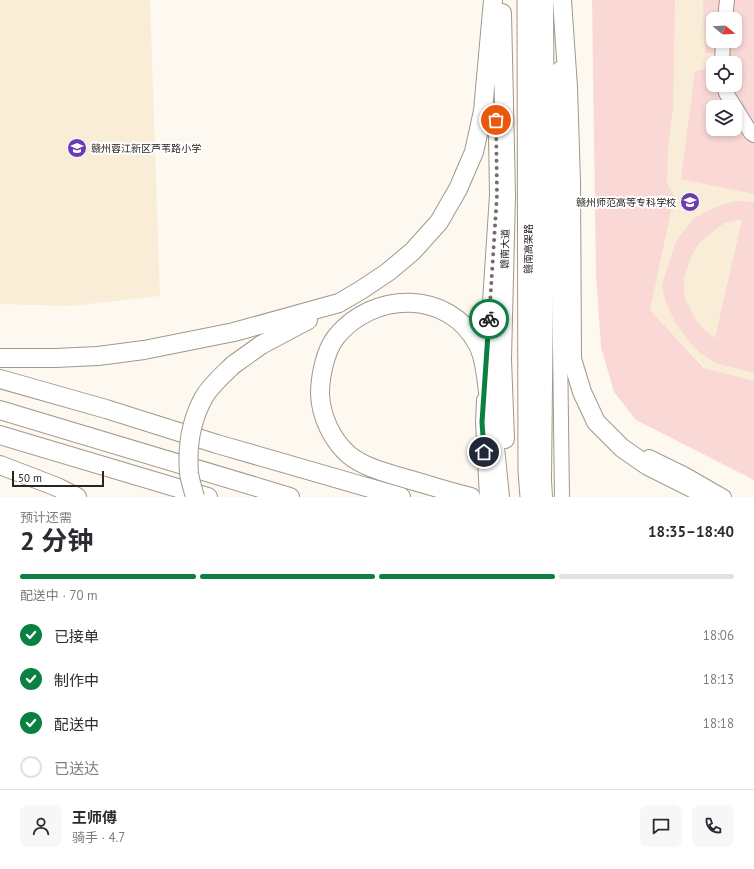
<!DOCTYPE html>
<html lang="zh">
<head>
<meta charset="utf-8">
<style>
	:root { --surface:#fff; --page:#f7f7f7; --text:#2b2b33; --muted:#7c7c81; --line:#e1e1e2; --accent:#0b8043 }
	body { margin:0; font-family:"PT Sans","Noto Sans SC",sans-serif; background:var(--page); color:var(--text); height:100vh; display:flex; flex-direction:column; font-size:15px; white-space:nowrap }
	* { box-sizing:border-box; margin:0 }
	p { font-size:13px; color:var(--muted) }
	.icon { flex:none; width:22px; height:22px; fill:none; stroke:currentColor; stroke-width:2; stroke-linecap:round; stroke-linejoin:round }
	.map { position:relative; height:497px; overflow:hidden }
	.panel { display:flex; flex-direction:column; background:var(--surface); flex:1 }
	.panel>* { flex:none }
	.needle { width:26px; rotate:108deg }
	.buttons { position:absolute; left:706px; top:12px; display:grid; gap:8px }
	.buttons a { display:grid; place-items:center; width:36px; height:36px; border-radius:8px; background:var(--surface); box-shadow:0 2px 6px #0003; font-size:20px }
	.scale { position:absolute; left:12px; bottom:10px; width:92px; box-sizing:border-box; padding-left:4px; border:2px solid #28251f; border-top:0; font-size:11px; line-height:14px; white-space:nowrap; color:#28251f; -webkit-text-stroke:3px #fff; paint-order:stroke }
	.pin { position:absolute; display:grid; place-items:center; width:34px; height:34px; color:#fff; margin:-17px; border:2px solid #fff; border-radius:50%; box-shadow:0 1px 4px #0007 }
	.courier { position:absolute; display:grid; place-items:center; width:40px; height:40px; margin:-20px; border:3px solid #0b8043; border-radius:50%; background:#fff; color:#222; box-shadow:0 1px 5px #0007 }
	.head em { font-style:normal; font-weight:700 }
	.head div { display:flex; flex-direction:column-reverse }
	.head { display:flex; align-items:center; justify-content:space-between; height:68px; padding:0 20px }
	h1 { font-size:26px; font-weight:700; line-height:30px }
	.bar { display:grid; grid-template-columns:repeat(4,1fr); gap:6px 4px; align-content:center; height:48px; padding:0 20px }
	.bar i { height:5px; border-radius:3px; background:var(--line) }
	.bar .on { background:var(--accent) }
	.bar p { grid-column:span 4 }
	.line { display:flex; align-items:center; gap:10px; padding:0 20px; border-top:1px solid var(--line) }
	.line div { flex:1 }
	.round { display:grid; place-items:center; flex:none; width:42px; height:42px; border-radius:8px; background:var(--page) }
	ol { padding:0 20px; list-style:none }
	li { display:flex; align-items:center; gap:12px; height:44px }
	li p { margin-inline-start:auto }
	li .icon { padding:4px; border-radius:50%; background:var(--accent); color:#fff; stroke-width:4 }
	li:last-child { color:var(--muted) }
	li i { width:22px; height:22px; border:2px solid var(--line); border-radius:50% }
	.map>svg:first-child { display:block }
	.built { fill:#f9edd7; fill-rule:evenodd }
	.green { fill:#f9d8d5; fill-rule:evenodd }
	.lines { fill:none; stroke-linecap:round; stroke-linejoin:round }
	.minor-casing { stroke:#a0988b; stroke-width:16 }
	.major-casing { stroke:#a0988b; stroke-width:20 }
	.highway-casing { stroke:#a0988b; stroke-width:23 }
	.minor { stroke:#fff; stroke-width:14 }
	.major { stroke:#fff; stroke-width:18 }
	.highway { stroke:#fff; stroke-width:21 }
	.major-bridge-casing { stroke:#a0988b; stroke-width:20; stroke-linecap:butt }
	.major-bridge { stroke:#fff; stroke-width:18 }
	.done { stroke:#736f68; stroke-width:4; stroke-dasharray:0 7.2 }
	.route { stroke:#0b8043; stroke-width:5 }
	.labels { text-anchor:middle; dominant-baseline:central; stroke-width:4; stroke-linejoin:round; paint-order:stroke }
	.poi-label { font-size:10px; fill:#28251f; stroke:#fff; text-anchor:start }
	.street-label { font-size:10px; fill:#28251f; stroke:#fff }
</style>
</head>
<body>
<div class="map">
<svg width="754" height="497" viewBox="0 0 754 497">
	<rect width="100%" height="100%" fill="#fef9f0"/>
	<path class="built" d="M0,0H150L160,296L71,306L0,304Z
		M624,0H754V419L650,310ZM713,19H735V41H713ZM713,63H735V85H713ZM713,107H735V129H713Z"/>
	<path class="green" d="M592,0H675L673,108L668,148L667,183L674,196L650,310L704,368L754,381V480L636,420L614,392L601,347L596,276Z
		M703,0H754V194L681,179L695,71L713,68V85H735V63H722V53H705ZM713,19H735V41H713ZM713,107H735V129H713Z
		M735,201L754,202V373L715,363L699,352L688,340L675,322L665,300L662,285L676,241L694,218L716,207ZM742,219V220L715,338L703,329L694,317L684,296V278L691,257L700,242L724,223Z"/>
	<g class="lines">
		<defs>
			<path id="minor" d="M725,19L727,0
				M722,63L723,41
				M559,69L558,192L562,497
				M725,85L726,93L735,107
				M735,107L751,133L754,135
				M486,363L497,195L496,136
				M484,400L483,422L487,497
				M649,457L684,474L724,497"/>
			<path id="major" d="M562,0L568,87L571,183L572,359L582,392L596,422L622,448L648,466L710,497
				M502,13L506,195L502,359L505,439
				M0,358H55L98,356L144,350L234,332L339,303L361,290L388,272L413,251L439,222L458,189L474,152L483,111L493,0
				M233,365L261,345L308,320
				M0,379L106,409L217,444L401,497
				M0,410L290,497
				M0,435L208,497
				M0,465L57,487L77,497
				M471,497C450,492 429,485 407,479C388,473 365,468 349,455C332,440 321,417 320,394C320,377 325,351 336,337C373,291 449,289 478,345C485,359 486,377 488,392C493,427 497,462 500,497
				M543,497L542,480L545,194L544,0"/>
			<path id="highway" d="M528,0L529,471L531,497"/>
		</defs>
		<use href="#minor" class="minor-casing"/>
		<use href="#major" class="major-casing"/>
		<use href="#highway" class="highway-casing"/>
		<use href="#minor" class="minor"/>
		<use href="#major" class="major"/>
		<use href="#highway" class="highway"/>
		<defs>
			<path id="major-bridge" d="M195,497C193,489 190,481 189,473C187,447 191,420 204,397C211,385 223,375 233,365"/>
		</defs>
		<use href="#major-bridge" class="major-bridge-casing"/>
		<use href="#major-bridge" class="major-bridge"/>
	</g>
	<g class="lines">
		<path class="done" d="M489,319L497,195L496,120"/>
		<path class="route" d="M484,452L482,422L489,319"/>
	</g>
	<defs>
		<symbol id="school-disc" viewBox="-11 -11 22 22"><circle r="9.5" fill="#6b3bb2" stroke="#fff"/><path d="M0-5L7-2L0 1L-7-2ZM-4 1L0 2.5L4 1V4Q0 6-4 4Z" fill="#fff"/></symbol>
		<symbol id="university-disc" viewBox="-11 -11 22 22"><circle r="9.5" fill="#6b3bb2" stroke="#fff"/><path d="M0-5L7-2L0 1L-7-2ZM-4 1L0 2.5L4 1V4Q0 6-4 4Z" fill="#fff"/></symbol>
	</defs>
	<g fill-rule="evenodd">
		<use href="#school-disc" x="66" y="137" width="22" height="22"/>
		<use href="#university-disc" x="679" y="191" width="22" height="22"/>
	</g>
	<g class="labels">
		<g class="poi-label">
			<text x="91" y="148">赣州蓉江新区芦苇路小学</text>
			<text x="676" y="202" text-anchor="end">赣州师范高等专科学校</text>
		</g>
		<g class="street-label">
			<text transform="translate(505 249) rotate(-89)">赣南大道</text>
			<text transform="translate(528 249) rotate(-90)">赣南高架路</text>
		</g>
	</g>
</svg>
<div class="buttons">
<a><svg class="needle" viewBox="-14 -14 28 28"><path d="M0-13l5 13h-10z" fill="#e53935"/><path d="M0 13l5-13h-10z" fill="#7c7c81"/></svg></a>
<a><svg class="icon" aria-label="locate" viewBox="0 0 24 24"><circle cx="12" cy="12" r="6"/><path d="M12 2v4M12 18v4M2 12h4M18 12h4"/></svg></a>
<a><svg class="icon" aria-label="layers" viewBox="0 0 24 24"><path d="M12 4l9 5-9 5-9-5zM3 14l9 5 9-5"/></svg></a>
</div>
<div class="scale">50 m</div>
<div class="pin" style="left:496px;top:120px;background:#ea580c"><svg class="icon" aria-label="bag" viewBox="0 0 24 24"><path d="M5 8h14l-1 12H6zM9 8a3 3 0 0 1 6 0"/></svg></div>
<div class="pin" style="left:484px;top:452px;background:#1f2937"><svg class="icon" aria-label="home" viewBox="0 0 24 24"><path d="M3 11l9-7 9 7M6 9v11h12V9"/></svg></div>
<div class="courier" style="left:489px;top:319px"><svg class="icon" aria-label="bike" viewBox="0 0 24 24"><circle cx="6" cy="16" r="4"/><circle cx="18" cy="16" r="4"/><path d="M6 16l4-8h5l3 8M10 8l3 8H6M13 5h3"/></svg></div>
</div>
<section class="panel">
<div class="head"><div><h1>2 分钟</h1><p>预计还需</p></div><em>18:35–18:40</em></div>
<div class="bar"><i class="on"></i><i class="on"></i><i class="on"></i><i></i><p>配送中 · 70 m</p></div>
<ol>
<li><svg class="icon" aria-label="check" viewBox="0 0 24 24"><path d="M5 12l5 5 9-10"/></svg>已接单<p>18:06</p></li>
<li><svg class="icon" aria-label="check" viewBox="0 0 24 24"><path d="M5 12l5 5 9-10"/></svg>制作中<p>18:13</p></li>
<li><svg class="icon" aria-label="check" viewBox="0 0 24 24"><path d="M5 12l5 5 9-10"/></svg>配送中<p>18:18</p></li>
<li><i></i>已送达</li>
</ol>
<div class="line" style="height:72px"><a class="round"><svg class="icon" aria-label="person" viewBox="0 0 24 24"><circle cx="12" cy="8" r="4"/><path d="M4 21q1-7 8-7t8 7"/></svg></a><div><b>王师傅</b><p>骑手 · 4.7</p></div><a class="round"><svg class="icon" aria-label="chat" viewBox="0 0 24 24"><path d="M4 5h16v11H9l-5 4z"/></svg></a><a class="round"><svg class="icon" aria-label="phone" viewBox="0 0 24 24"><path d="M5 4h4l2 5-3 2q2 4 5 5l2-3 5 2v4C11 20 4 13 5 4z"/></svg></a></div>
</section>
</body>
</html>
